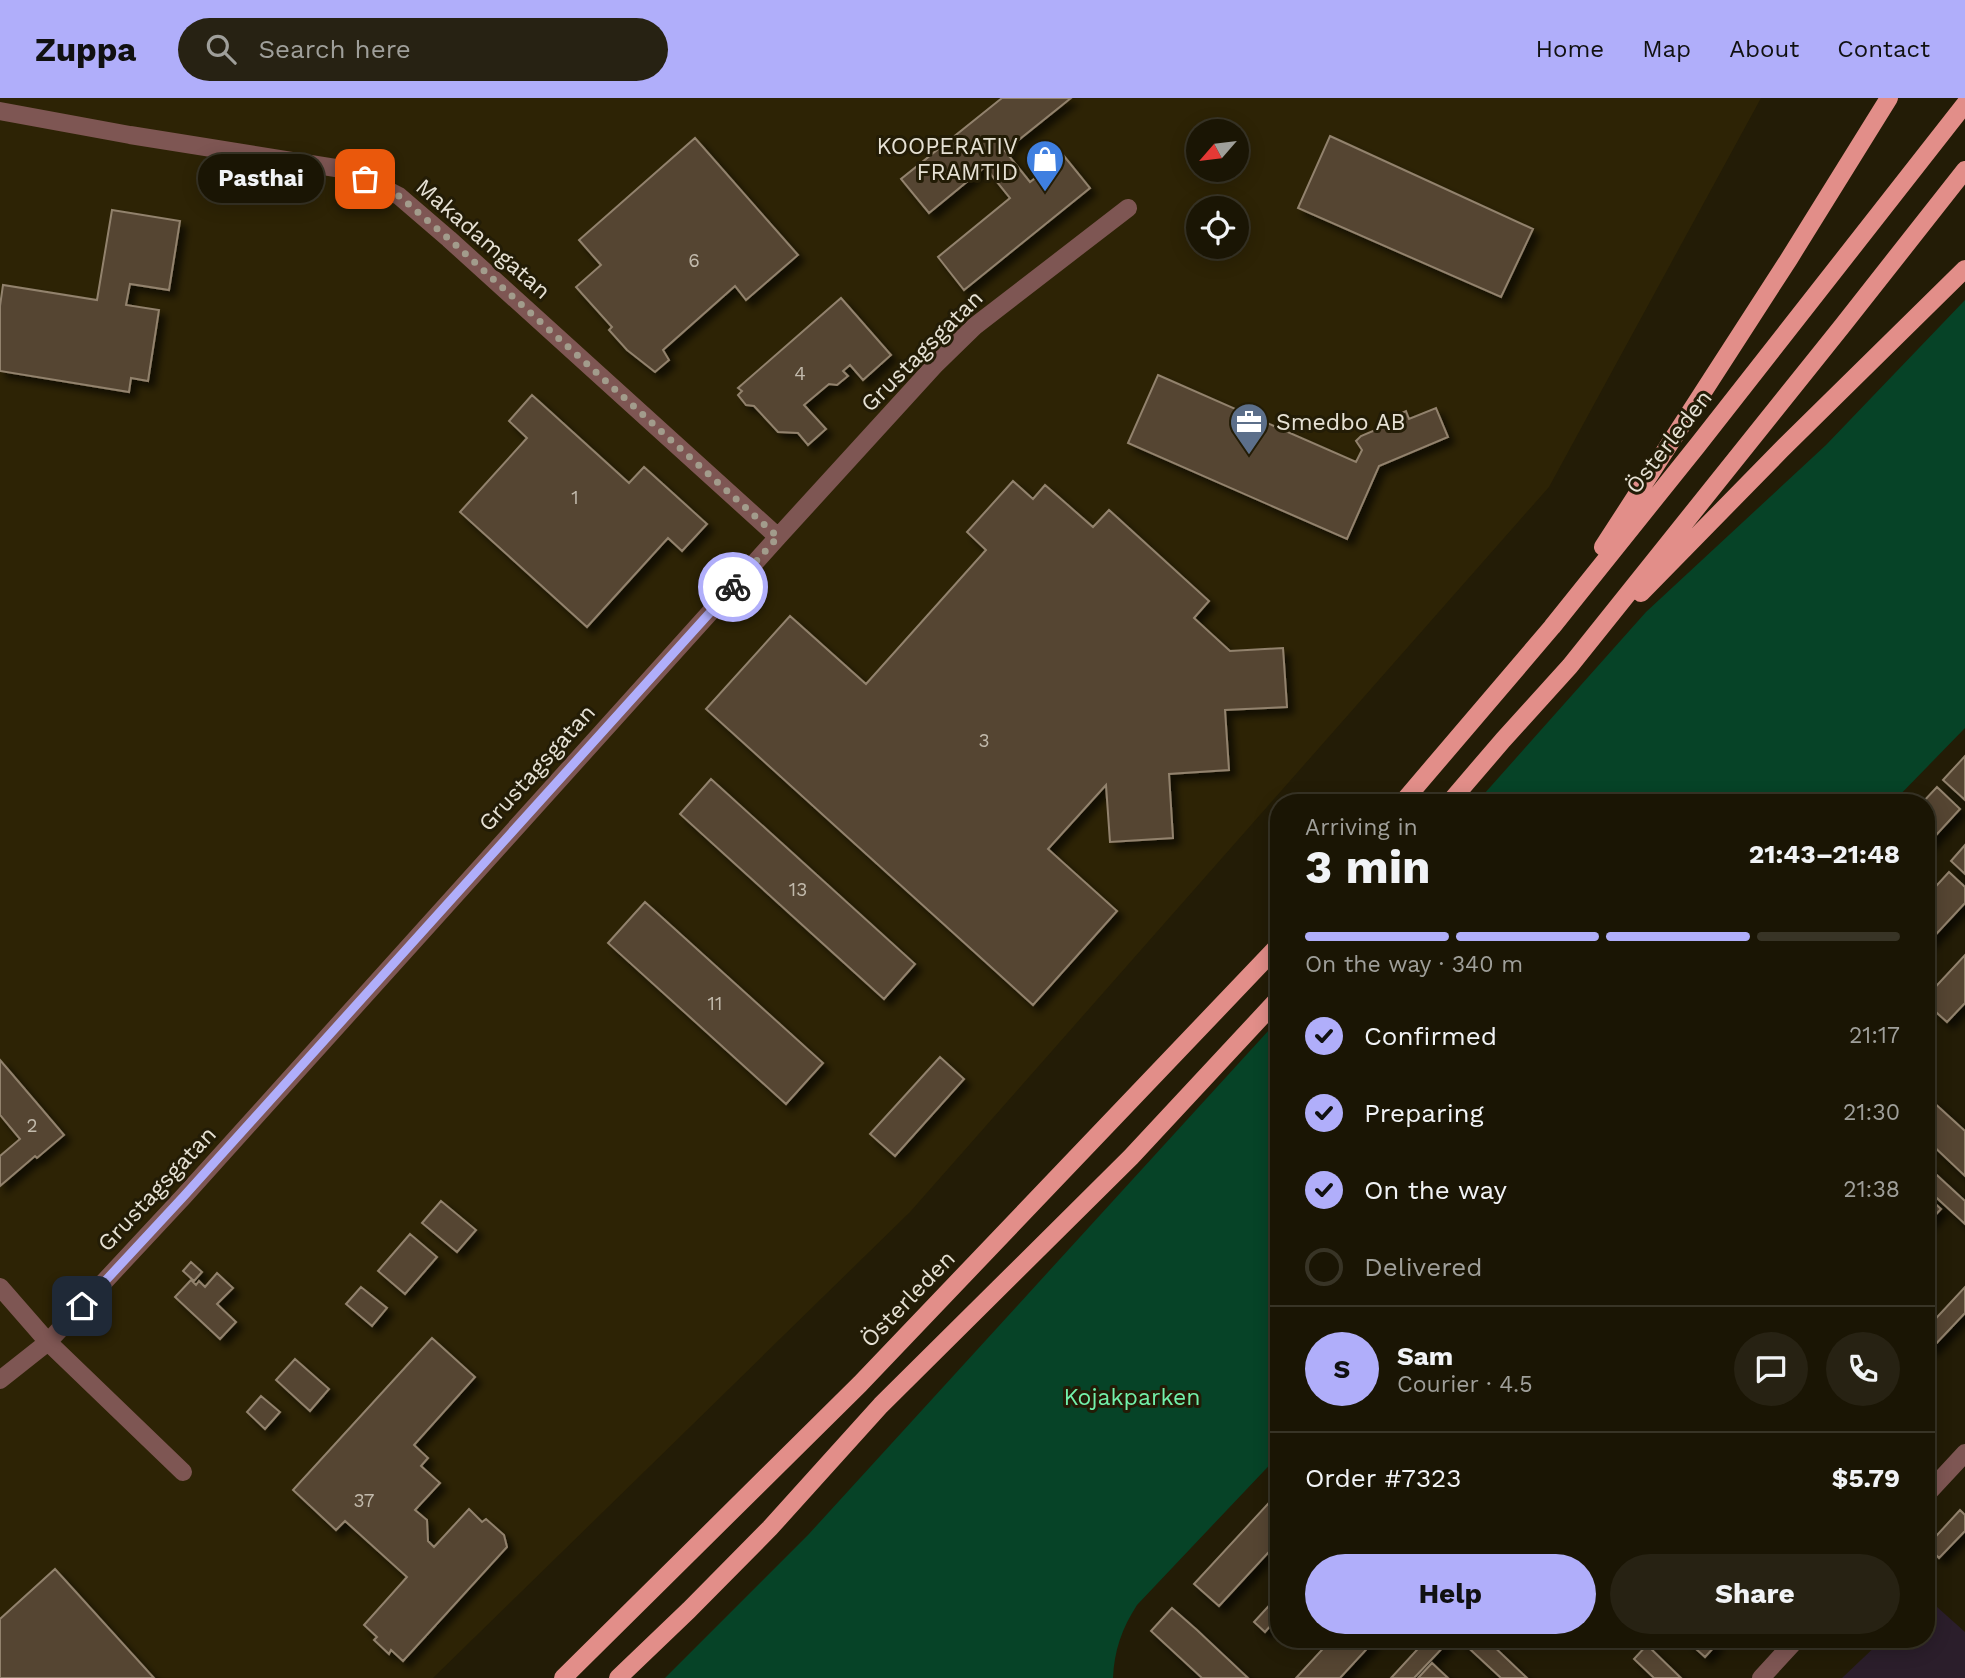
<!DOCTYPE html>
<html lang="en">
<head>
<meta charset="utf-8">
<style>
	:root { --surface:#1a1504; --page:#272213; --text:#f1f3f6; --muted:#9f9f9a; --line:#383426; --accent:#b0aefa }
	body { margin:0; font-family:"Work Sans",sans-serif; background:var(--page); color:var(--text); height:100vh; display:flex; flex-direction:column; font-size:26px; white-space:nowrap }
	* { box-sizing:border-box; margin:0 }
	p { font-size:23px; color:var(--muted) }
	.icon { flex:none; width:38px; height:38px; fill:none; stroke:currentColor; stroke-width:2; stroke-linecap:round; stroke-linejoin:round }
	.map { position:relative; flex:1; overflow:hidden }
	.side { position:absolute; left:1270px; top:696px; width:665px; height:854px; display:flex; flex-direction:column; background:var(--surface); border-radius:28px; box-shadow:0 4px 18px #0003,0 0 0 2px var(--line) }
	.side>* { flex:none }
	.needle { width:46px; rotate:242deg }
	.tools { position:absolute; left:1186px; top:21px; display:grid; gap:14px }
	.tools a { display:grid; place-items:center; width:63px; height:63px; border-radius:50%; background:var(--surface); box-shadow:0 4px 18px #0003,0 0 0 2px var(--line); font-size:35px }
	.pin { position:absolute; display:grid; place-items:center; width:60px; height:60px; color:#fff; margin:-30px; border-radius:14px; box-shadow:0 4px 10px #0006 }
	.courier { position:absolute; display:grid; place-items:center; width:70px; height:70px; margin:-35px; border:5px solid #b0aefa; border-radius:50%; background:#fff; color:#222; box-shadow:0 2px 9px #0007 }
	.bubble { position:absolute; height:49px; border-radius:24px; background:var(--surface); box-shadow:0 4px 18px #0003,0 0 0 2px var(--line); font-size:23px; font-weight:700; line-height:49px; text-align:center }
	.summary em { font-style:normal; font-weight:700 }
	.summary div { display:flex; flex-direction:column-reverse }
	.summary { display:flex; align-items:center; justify-content:space-between; height:119px; padding:0 35px }
	h1 { font-size:46px; font-weight:700; line-height:52px }
	.bar { display:grid; grid-template-columns:repeat(4,1fr); gap:10px 7px; align-content:center; height:84px; padding:0 35px }
	.bar i { height:9px; border-radius:5px; background:var(--line) }
	.bar .selected { background:var(--accent) }
	.bar p { grid-column:span 4 }
	.line { display:flex; align-items:center; gap:18px; padding:0 35px; border-top:2px solid var(--line) }
	.line div { flex:1 }
	.round { display:grid; place-items:center; flex:none; width:74px; height:74px; border-radius:37px; background:var(--page) }
	ol { padding:0 35px; list-style:none }
	li { display:flex; align-items:center; gap:21px; height:77px }
	li p { margin-inline-start:auto }
	li .icon { padding:7px; border-radius:50%; background:var(--accent); color:#111; stroke-width:4 }
	li:last-child { color:var(--muted) }
	li i { width:38px; height:38px; border:4px solid var(--line); border-radius:50% }
	.button { display:flex; gap:14px; margin-top:auto; padding:14px 35px }
	.button a { flex:1; height:80px; border-radius:42px; background:var(--accent); color:#111; font-size:28px; font-weight:700; line-height:80px; text-align:center }
	.button a+a { background:var(--page); color:var(--text) }
	header { display:flex; align-items:center; gap:42px; box-sizing:border-box; height:98px; padding:0 35px; background:var(--accent); color:#111 }
	header strong { font-size:33px }
	nav { display:flex; gap:38px; margin-inline-start:auto; font-size:24px }
	.search { width:490px; height:63px; background:var(--page); display:flex; align-items:center; gap:18px; box-sizing:border-box; padding:0 24px; border-radius:38px; color:var(--muted); font-size:26px }
	.map>svg:first-child { display:block }
	.built { fill:#2d2305; fill-rule:evenodd }
	.education { fill:#2b1e2b }
	.green { fill:#064327 }
	.building { fill:#544532; stroke:#92826d; stroke-width:2; filter:url(#shadow) }
	.lines { fill:none; stroke-linecap:round; stroke-linejoin:round }
	.minor { stroke:#7e5653; stroke-width:18 }
	.primary { stroke:#e28e89; stroke-width:18 }
	.done { stroke:#a29c8c; stroke-width:7; stroke-dasharray:0 12.6 }
	.route { stroke:#b0aefa; stroke-width:9 }
	.labels { text-anchor:middle; dominant-baseline:central; stroke-width:6; stroke-linejoin:round; paint-order:stroke }
	.number-label { font-size:19px; fill:#c2baac }
	.poi-label { font-size:23px; fill:#e6e1d4; stroke:#231c06; text-anchor:end }
	.street-label { font-size:23px; fill:#e6e1d4; stroke:#231c06 }
	.park-label { font-size:23px; fill:#72f1ab; stroke:#231c06 }
</style>
</head>
<body>
<header>
<strong>Zuppa</strong>
<div class="search"><svg class="icon" aria-label="search" viewBox="0 0 24 24"><circle cx="10" cy="10" r="6"/><path d="M15 15l6 6"/></svg>Search here</div>
<nav><a>Home</a><a>Map</a><a>About</a><a>Contact</a></nav>
</header>
<div class="map">
<svg width="1965" height="1580" viewBox="0 0 1965 1580">
	<defs>
		<filter id="shadow"><feDropShadow dx="6" dy="6" stdDeviation="3.5" flood-color="#0009"/></filter>
	</defs>
	<rect width="100%" height="100%" fill="#231c06"/>
	<path class="built" d="M0,0H1761L1549,389L910,1114L433,1580H0ZM1199,33H1237V72H1199ZM1199,110H1237V149H1199Z"/>
	<path class="education" d="M1927,1500L1965,1534V1580H1842L1882,1542H1927Z"/>
	<path class="green" d="M1965,202V630L1892,705H1476L1646,514L1826,347Z
		M1279,921V1357L1137,1507C1122,1530 1114,1553 1113,1580H665L808,1437Z"/>
	<path class="building" d="M1002,0H1071L1005,53L1030,84L1064,58L1090,90L964,192L938,159L1010,100L985,69L929,115L901,81Z
		M1330,38L1533,131L1501,199L1298,110Z
		M695,40L798,157L746,202L735,188L663,252L669,262L655,274L627,252L609,232L612,229L576,189L601,167L579,142Z
		M112,112L180,123L169,192L130,186L126,207L159,212L148,283L131,280L129,294L0,273V208L3,187L97,202Z
		M841,200L891,257L863,282L850,267L843,273L848,278L837,287L829,286L804,307L826,331L808,347L798,335L778,334L754,308L746,307L738,297L742,293L738,290Z
		M1158,277L1356,364L1362,352L1356,343L1361,338L1399,322L1397,317L1406,313L1409,321L1436,310L1448,339L1379,368L1347,441L1128,345Z
		M532,297L629,385L644,369L707,426L682,453L668,440L587,529L460,414L527,340L509,323Z
		M1013,383L1033,401L1045,387L1093,429L1109,412L1209,503L1194,520L1230,553L1283,550L1287,609L1225,612L1229,672L1169,676L1173,740L1110,744L1106,687L1048,751L1117,813L1033,907L706,611L790,518L866,586L986,452L967,434Z
		M1965,658V702L1943,682Z
		M711,681L915,866L884,901L680,716Z
		M1937,689L1960,711L1927,747V705H1922Z
		M1965,747V776L1951,763Z
		M1949,774L1965,789V805L1927,846V798Z
		M645,804L823,965L786,1006L608,845Z
		M1965,857V905L1947,924L1927,906V898Z
		M940,959L964,981L895,1058L870,1036Z
		M0,962L64,1037L37,1060L35,1058L0,1088V1058L20,1041L0,1017Z
		M1931,1002L1965,1033V1078L1927,1042V1007Z
		M1927,1068L1965,1103V1126L1927,1091Z
		M1927,1098L1941,1111L1927,1126Z
		M441,1103L476,1132L457,1154L422,1125Z
		M410,1136L437,1159L405,1196L378,1173Z
		M191,1164L202,1174L194,1183L183,1173Z
		M217,1175L233,1190L217,1206L236,1224L220,1241L175,1199L191,1182L196,1187L199,1183L205,1189Z
		M361,1189L387,1210L372,1228L346,1206Z
		M1965,1189V1215L1931,1251L1927,1247V1230Z
		M432,1240L475,1279L414,1347L428,1360L421,1368L440,1385L415,1412L427,1422L428,1443L434,1449L469,1411L482,1424L486,1421L504,1437L507,1449L403,1563L391,1552L389,1556L374,1542L377,1539L364,1527L407,1479L345,1423L336,1432L293,1392Z
		M295,1261L329,1291L310,1313L276,1282Z
		M261,1298L280,1314L265,1331L247,1314Z
		M1279,1394V1443L1219,1508L1194,1486Z
		M1960,1412L1965,1417V1433L1939,1460L1927,1448Z
		M55,1471L154,1580H0V1521Z
		M1277,1499L1279,1501V1518L1265,1534L1254,1524Z
		M1172,1510L1197,1532L1248,1580H1202L1151,1533Z
		M1331,1542H1375L1340,1580H1296Z
		M1426,1542H1450L1414,1580H1391Z
		M1460,1542H1487L1527,1580H1501Z
		M1686,1542H1713L1717,1546L1705,1559Z
		M1647,1547L1681,1580H1654L1634,1561Z
		M1432,1565L1448,1580H1418Z"/>
	<g class="lines">
		<path class="minor" d="M0,13L130,37L348,72L399,98L449,141L778,439
			M0,1189L48,1244L183,1374
			M0,1282L48,1244L184,1098L778,439L936,266L975,228L1128,110
			M1927,1396L1965,1355
			M1761,1580L1796,1542"/>
		<path class="primary" d="M1603,449L1789,161L1889,0
			M1641,495L1781,352L1965,171
			M1402,705L1552,529L1697,348L1965,6
			M1449,705L1503,642L1570,568L1843,227L1965,72
			M563,1580L860,1286L1279,847
			M618,1580L689,1512L770,1430L881,1307L1131,1059L1279,900"/>
	</g>
	<g class="lines">
		<path class="done" d="M365,81L399,98L449,141L778,439L733,489"/>
		<path class="route" d="M82,1208L184,1098L733,489"/>
	</g>
	<defs>
		<symbol id="shop-pin" viewBox="-11 -11 22 30"><path d="M0 17L-7.5 6A9.5 9.5 0 1 1 7.5 6Z" fill="#3f7fe0" stroke="#231c06"/><path d="M-5-2.5h2.3a2.7 3.5 0 0 1 5.4 0H5L5.5 6h-11ZM-1.5-2.5h3a1.5 2.3 0 0 0-3 0Z" fill="#fff"/></symbol>
		<symbol id="office-pin" viewBox="-11 -11 22 30"><path d="M0 17L-7.5 6A9.5 9.5 0 1 1 7.5 6Z" fill="#5c6f8a" stroke="#231c06"/><path d="M-6-3h4V-5.5h4V-3h4V5H-6ZM-1-4.5V-3h2v-1.5ZM-6 0V1H6V0Z" fill="#fff"/></symbol>
	</defs>
	<g fill-rule="evenodd">
		<use href="#shop-pin" x="1023" y="39" width="44" height="60"/>
		<use href="#office-pin" x="1227" y="302" width="44" height="60"/>
	</g>
	<g class="labels">
		<g class="number-label">
			<text x="694" y="162">6</text>
			<text x="800" y="275">4</text>
			<text x="575" y="399">1</text>
			<text x="984" y="642">3</text>
			<text x="798" y="791">13</text>
			<text x="715" y="905">11</text>
			<text x="32" y="1027">2</text>
			<text x="364" y="1402">37</text>
		</g>
		<g class="poi-label">
			<text x="1018" y="48">KOOPERATIV<tspan x="1018" dy="26">FRAMTID</tspan></text>
			<text x="1276" y="324" text-anchor="start">Smedbo AB</text>
		</g>
		<g class="street-label">
			<text transform="translate(483 141) rotate(41)">Makadamgatan</text>
			<text transform="translate(922 253) rotate(-45)">Grustagsgatan</text>
			<text transform="translate(1669 344) rotate(-52)">Österleden</text>
			<text transform="translate(537 670) rotate(-48)">Grustagsgatan</text>
			<text transform="translate(157 1091) rotate(-47)">Grustagsgatan</text>
			<text transform="translate(908 1201) rotate(-46)">Österleden</text>
		</g>
		<g class="park-label">
			<text x="1132" y="1299">Kojakparken</text>
		</g>
	</g>
</svg>
<div class="tools">
<a><svg class="needle" viewBox="-14 -14 28 28"><path d="M0-13l5 13h-10z" fill="#e53935"/><path d="M0 13l5-13h-10z" fill="#9f9f9a"/></svg></a>
<a><svg class="icon" aria-label="locate" viewBox="0 0 24 24"><circle cx="12" cy="12" r="6"/><path d="M12 2v4M12 18v4M2 12h4M18 12h4"/></svg></a>
</div>
<div class="pin" style="left:365px;top:81px;background:#ea580c"><svg class="icon" aria-label="bag" viewBox="0 0 24 24"><path d="M5 8h14l-1 12H6zM9 8a3 3 0 0 1 6 0"/></svg></div>
<div class="pin" style="left:82px;top:1208px;background:#1f2937"><svg class="icon" aria-label="home" viewBox="0 0 24 24"><path d="M3 11l9-7 9 7M6 9v11h12V9"/></svg></div>
<div class="courier" style="left:733px;top:489px"><svg class="icon" aria-label="bike" viewBox="0 0 24 24"><circle cx="6" cy="16" r="4"/><circle cx="18" cy="16" r="4"/><path d="M6 16l4-8h5l3 8M10 8l3 8H6M13 5h3"/></svg></div>
<div class="bubble" style="left:198px;top:56px;width:126px">Pasthai</div>
<section class="side">
<div class="summary"><div><h1>3 min</h1><p>Arriving in</p></div><em>21:43–21:48</em></div>
<div class="bar"><i class="selected"></i><i class="selected"></i><i class="selected"></i><i></i><p>On the way · 340 m</p></div>
<ol>
<li><svg class="icon" aria-label="check" viewBox="0 0 24 24"><path d="M5 12l5 5 9-10"/></svg>Confirmed<p>21:17</p></li>
<li><svg class="icon" aria-label="check" viewBox="0 0 24 24"><path d="M5 12l5 5 9-10"/></svg>Preparing<p>21:30</p></li>
<li><svg class="icon" aria-label="check" viewBox="0 0 24 24"><path d="M5 12l5 5 9-10"/></svg>On the way<p>21:38</p></li>
<li><i></i>Delivered</li>
</ol>
<div class="line" style="height:126px"><b class="round" style="background:var(--accent);color:#111">S</b><div><b>Sam</b><p>Courier · 4.5</p></div><a class="round"><svg class="icon" aria-label="chat" viewBox="0 0 24 24"><path d="M4 5h16v11H9l-5 4z"/></svg></a><a class="round"><svg class="icon" aria-label="phone" viewBox="0 0 24 24"><path d="M5 4h4l2 5-3 2q2 4 5 5l2-3 5 2v4C11 20 4 13 5 4z"/></svg></a></div>
<div class="line" style="height:91px"><div>Order #7323</div><b>$5.79</b></div>
<div class="button"><a>Help</a><a>Share</a></div>
</section>
</div>
</body>
</html>
